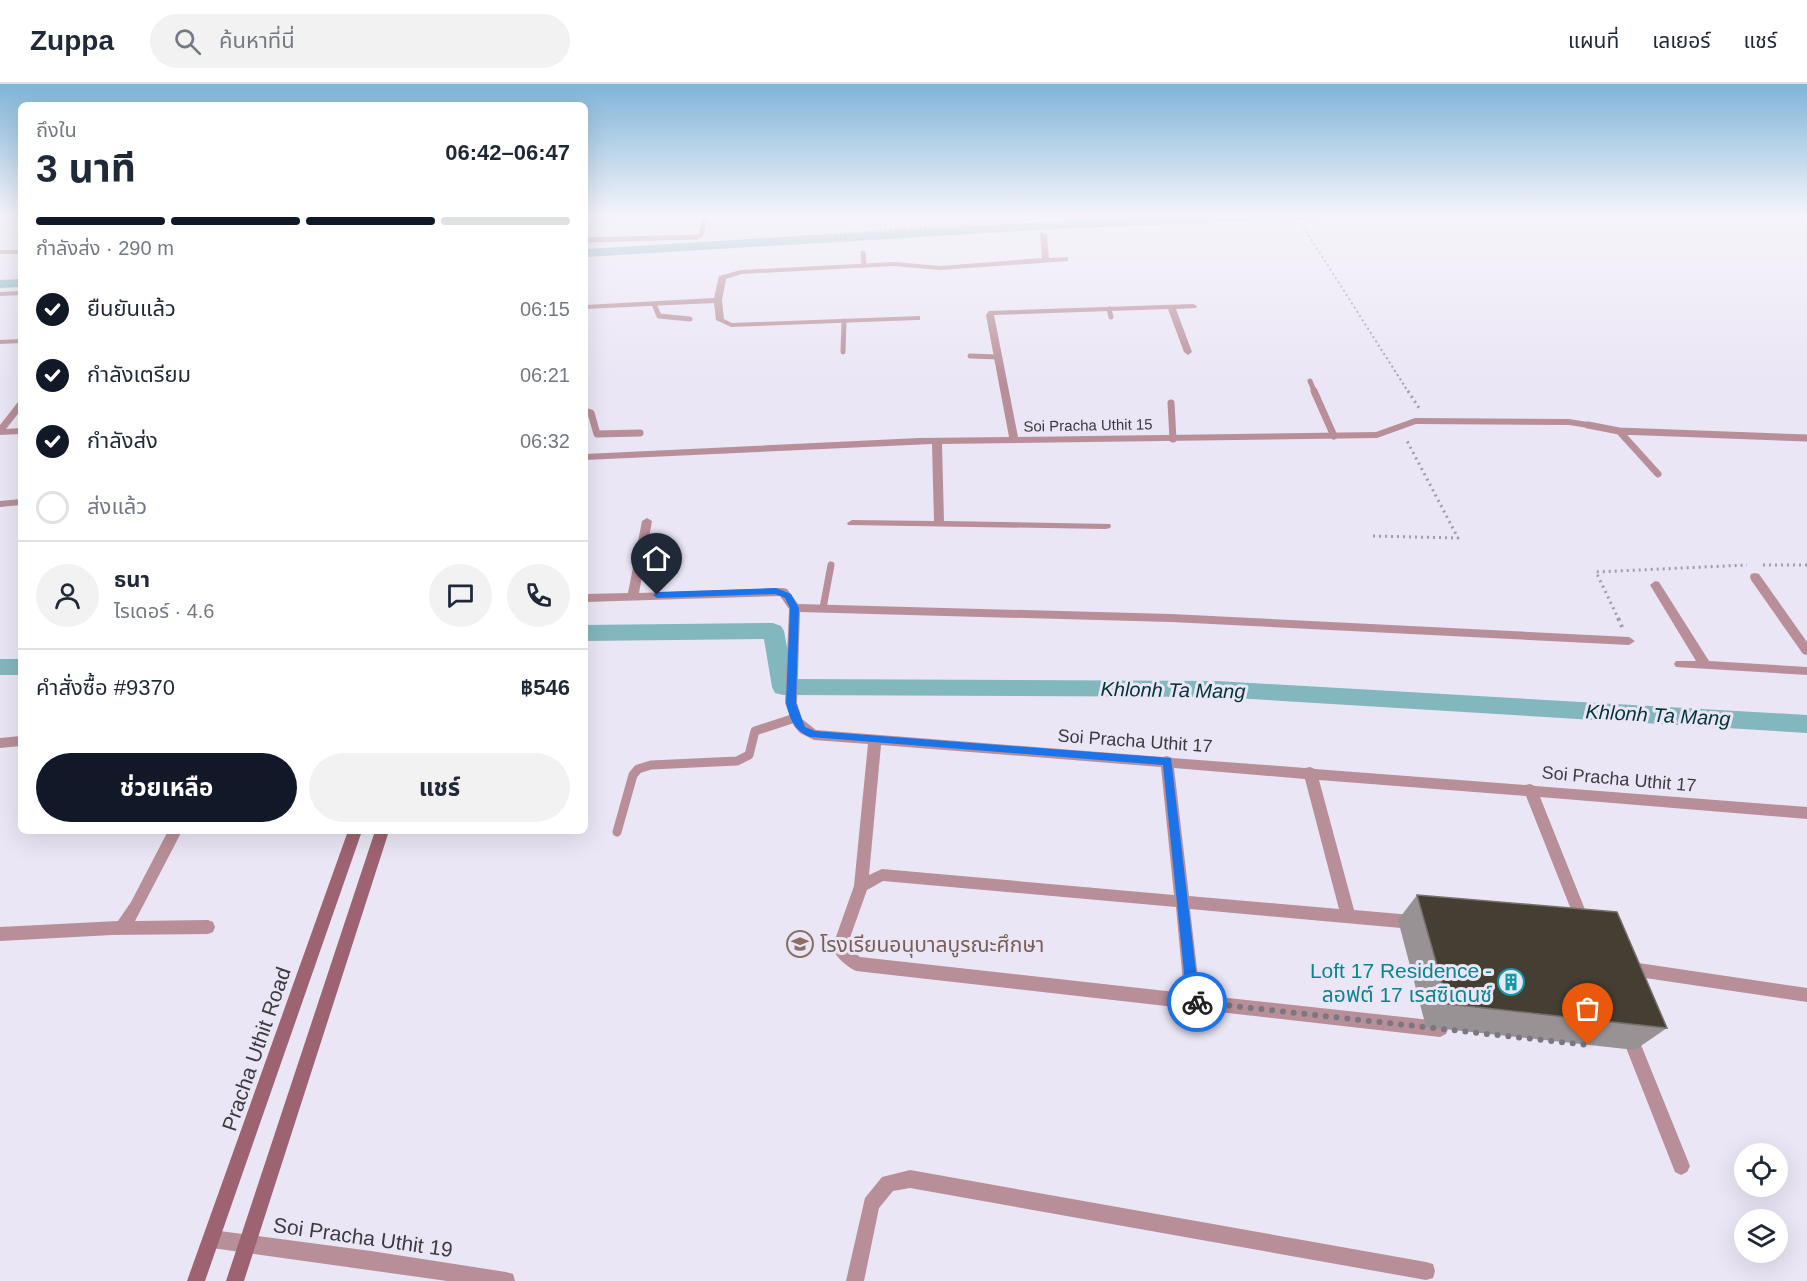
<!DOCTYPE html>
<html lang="th">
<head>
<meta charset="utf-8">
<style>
	:root { --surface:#fff; --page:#f2f2f3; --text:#1f2937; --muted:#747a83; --line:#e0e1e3; --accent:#111827 }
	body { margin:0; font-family:Helvetica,"Noto Sans Thai",sans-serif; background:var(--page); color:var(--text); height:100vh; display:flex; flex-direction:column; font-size:22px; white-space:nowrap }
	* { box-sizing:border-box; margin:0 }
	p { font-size:20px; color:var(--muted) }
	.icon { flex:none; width:33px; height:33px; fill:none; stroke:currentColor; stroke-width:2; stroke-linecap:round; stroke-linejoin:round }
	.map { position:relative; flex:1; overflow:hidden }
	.side { position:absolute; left:18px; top:18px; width:570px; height:732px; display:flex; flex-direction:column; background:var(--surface); border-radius:9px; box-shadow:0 6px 24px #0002 }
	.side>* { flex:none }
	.tools { position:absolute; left:1734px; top:1059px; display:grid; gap:12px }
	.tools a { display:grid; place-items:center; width:54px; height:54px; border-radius:50%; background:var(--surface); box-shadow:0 6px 24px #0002; font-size:30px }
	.pin { position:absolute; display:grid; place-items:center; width:51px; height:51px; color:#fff; margin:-62px -26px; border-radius:50% 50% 50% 0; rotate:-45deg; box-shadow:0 0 6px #0007 }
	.pin .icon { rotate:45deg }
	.courier { position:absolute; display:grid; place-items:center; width:60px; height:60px; margin:-30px; border:4px solid #1a73e8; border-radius:50%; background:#fff; color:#222; box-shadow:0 2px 8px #0007 }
	.overview em { font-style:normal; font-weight:700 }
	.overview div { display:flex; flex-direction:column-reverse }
	.overview { display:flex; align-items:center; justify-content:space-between; height:102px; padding:0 18px }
	h1 { font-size:39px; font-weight:700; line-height:45px }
	.bar { display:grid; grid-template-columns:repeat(4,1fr); gap:9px 6px; align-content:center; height:72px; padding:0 18px }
	.bar i { height:8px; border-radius:4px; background:var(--line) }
	.bar .current { background:var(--accent) }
	.bar p { grid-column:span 4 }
	.line { display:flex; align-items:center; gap:15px; padding:0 18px; border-top:2px solid var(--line) }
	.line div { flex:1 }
	.round { display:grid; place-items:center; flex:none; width:63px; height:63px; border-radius:32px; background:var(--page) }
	ol { padding:0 18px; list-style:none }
	li { display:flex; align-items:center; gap:18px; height:66px }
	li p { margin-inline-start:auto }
	li .icon { padding:6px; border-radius:50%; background:var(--accent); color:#fff; stroke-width:4 }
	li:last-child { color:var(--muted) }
	li i { width:33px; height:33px; border:3px solid var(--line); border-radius:50% }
	.button { display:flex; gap:12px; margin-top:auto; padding:12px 18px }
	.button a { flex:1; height:69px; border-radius:36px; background:var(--accent); color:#fff; font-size:24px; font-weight:700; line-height:69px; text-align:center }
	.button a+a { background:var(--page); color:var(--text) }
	header { display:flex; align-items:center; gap:36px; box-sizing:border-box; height:84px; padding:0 30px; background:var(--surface); border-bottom:2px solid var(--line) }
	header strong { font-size:28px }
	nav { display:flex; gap:33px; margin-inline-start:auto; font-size:21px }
	.search { width:420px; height:54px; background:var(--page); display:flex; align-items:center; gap:15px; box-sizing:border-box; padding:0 21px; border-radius:33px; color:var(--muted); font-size:22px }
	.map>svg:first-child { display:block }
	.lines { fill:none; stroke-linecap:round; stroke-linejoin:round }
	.canal { fill:#83b7be; fill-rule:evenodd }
	.path-far2 { stroke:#a09da8; stroke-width:2; stroke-dasharray:2 3; stroke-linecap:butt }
	.path-far1 { stroke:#a09da8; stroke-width:3; stroke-dasharray:2 4; stroke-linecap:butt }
	.path { stroke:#a09da8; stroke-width:4; stroke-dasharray:3 4.5; stroke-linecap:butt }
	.service-far2 { stroke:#b88f98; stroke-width:5 }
	.service-far1 { stroke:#b88f98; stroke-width:7 }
	.service { stroke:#b88f98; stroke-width:9 }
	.minor { fill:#b88f98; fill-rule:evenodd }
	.secondary { fill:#9e6371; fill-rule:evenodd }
	.wall { fill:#989294 }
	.building { fill:#453e33; stroke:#76706d; stroke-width:1.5 }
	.route { fill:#1a73e8 }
	.done { stroke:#7a7780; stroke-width:6; stroke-dasharray:0 10.8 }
	.labels { text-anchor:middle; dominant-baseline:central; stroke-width:6; stroke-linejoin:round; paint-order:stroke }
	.far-street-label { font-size:15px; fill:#3d3b41; stroke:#eae6f5 }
	.street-label { font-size:18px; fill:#3d3b41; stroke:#eae6f5 }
	.water-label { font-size:20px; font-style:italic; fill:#01353a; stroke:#eae6f5 }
	.near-education-label { font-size:21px; fill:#785e54; stroke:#eae6f5; text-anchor:start }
	.near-culture-label { font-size:21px; fill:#0d838f; stroke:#eae6f5; text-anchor:end }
	.near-street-label { font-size:21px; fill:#3d3b41; stroke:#eae6f5 }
</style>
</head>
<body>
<header>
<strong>Zuppa</strong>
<div class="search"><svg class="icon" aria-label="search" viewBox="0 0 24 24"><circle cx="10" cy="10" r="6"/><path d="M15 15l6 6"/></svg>ค้นหาที่นี่</div>
<nav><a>แผนที่</a><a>เลเยอร์</a><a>แชร์</a></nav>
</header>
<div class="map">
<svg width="1807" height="1197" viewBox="0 0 1807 1197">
	<rect width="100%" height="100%" fill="#eae6f5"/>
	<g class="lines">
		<path class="canal" d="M1220,130H1336L1330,134L1054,145L585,173V165L1054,137Z
			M21,195V203L0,204V196Z
			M773,539L781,542L784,547L793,595L1217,597L1807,631V649L1217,613L783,611L775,609L772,603L764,555L585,557V541Z
			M0,575H21V591H0Z"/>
		<path class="path-far2" d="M1295,130L1409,309
			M710,159L1026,136L1170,130"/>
		<path class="path-far1" d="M1408,307L1419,324
			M1373,452L1458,454L1406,355
			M1763,481H1807
			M1619,536L1596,488L1747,481"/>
		<path class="path" d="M1618,534L1622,543"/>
		<path class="service-far2" d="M585,136L587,131
			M585,156L696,153L701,151L706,130
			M863,169L864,181
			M654,220L659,232L690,235
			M1109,225L1111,233
			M843,268L844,237
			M970,272L998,273
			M1310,297L1315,309"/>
		<path class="service-far1" d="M1314,307L1334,352
			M1171,319L1173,355
			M585,327L591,329L597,350L640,349
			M1588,341L1619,347L1658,390
			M1619,347L1807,354
			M823,524L831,481"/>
		<path class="service" d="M617,748L633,691L638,685L651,681L737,677L749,671L755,647L795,634"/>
		<path class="minor" d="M1040,148L1047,150L1049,174L1068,173V177L940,186L894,182L742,190L726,195L722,216L724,235L732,239L920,232V236H917L731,243L716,236L714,219L585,225V221L714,214L719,192L741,186L894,178L940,182L1042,174Z
			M0,166H21V170H0Z
			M21,207V211L0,212V208Z
			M1193,220L1197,222L1196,224L1176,225L1192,268L1188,271L1184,268L1168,225L994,231L1018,353L1376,348L1415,334L1569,335L1588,338L1593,341L1588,344L1569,341L1416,340L1377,354L942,360L944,437L1110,440L1111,442L1110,444L1106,445L848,441L847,439L852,436L934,437L932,360L585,376V370L919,354L1009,353L986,231L989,227Z
			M21,255V259L0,260V256Z
			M21,317V326L6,345L21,344V350L0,351V341L18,318Z
			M21,415V421L0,423V417Z
			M647,434L652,437L639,509L783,504L787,505L798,520L1171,530L1629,553L1635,557L1629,561L1171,538L800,528L797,619L802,635L816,646L1163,673L1167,672L1172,674L1305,684L1310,683L1315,685L1525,701L1530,700L1535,702L1807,723V735L1540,713L1590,838L1588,843L1583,845L1578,843L1576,838L1526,712L1319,696L1354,826L1412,831L1417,833L1419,838L1417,843L1412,845L1190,825L1200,911L1440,937L1446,940L1448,945L1446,950L1440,953L856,887C847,883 836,873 832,864L854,802L868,660L814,656L800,649L794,642L785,619L789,525L780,512L585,518V510L628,509L642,437ZM881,661L1161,683L1174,811L882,785L869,791ZM1174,684L1305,695L1339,825L1189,812ZM883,797L1176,823L1184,909L860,873L847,862L867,806Z
			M1755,489L1759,490L1807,558V571L1803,570L1751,496L1750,493L1751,490Z
			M1655,497L1659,498L1709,577L1807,583V591L1676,583L1674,580L1676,577H1696L1650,501Z
			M21,652V662L0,664V654Z
			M168,747H182L135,837L208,836L213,838L215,843L213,848L208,850L112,851L0,857V843L118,837L131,818Z
			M1625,877L1807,904V918L1625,891L1620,889L1617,884L1620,879Z
			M1629,943L1635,946L1690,1082L1687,1088L1681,1091L1675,1088L1621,951L1623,946Z
			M910,1086L1426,1178L1433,1180L1435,1187L1433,1194L1426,1196L910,1104L893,1107L879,1124L864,1197H846L865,1114L882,1093Z
			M212,1146L371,1167L506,1188L513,1190L515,1197H447L212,1164L206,1161L203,1155L206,1149Z"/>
		<path class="secondary" d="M348,747H362L205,1197H187Z
			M375,747H389L244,1197H226Z"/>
	</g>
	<path class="wall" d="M1417,811L1667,944L1635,966L1426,943L1398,836Z"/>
	<path class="building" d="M1417,811L1617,828L1667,944L1448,920Z"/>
	<linearGradient id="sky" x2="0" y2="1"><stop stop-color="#7fb5d7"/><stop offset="0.44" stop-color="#f6f4fa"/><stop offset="1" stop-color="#f6f4fa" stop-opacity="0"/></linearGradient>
	<rect width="1807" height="298" fill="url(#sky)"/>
	<path class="route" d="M776,504L791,510L799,524L796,619L805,643L815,647L1171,674L1199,913L1203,918L1202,922L1193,924L1187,918L1163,681L810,653C794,646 790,636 786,619L790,524L785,514L775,510L657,514L653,511L657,508Z"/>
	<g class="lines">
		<path class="done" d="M1197,918L1588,961"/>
	</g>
	<defs>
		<symbol id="school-ring" viewBox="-11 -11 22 22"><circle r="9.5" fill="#eae6f5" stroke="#8d6e63" stroke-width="1.5"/><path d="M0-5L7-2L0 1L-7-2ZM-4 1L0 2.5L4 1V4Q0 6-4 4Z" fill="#8d6e63"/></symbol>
		<symbol id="building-ring" viewBox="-11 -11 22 22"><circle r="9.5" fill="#eae6f5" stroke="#0f9aa8" stroke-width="1.5"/><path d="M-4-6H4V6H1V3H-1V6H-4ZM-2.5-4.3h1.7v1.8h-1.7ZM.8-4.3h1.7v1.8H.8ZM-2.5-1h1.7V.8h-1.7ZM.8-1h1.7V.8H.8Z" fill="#0f9aa8"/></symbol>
	</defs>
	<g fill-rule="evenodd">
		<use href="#school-ring" x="785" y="845" width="30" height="30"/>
		<use href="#building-ring" x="1496" y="883" width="30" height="30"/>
	</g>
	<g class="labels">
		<g class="far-street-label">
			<text transform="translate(1088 341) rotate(-1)">Soi Pracha Uthit 15</text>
		</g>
		<g class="street-label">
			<text transform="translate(1135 657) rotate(4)">Soi Pracha Uthit 17</text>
			<text transform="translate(1619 695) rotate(5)">Soi Pracha Uthit 17</text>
		</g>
		<g class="water-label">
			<text transform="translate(1173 606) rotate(1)">Khlonh Ta Mang</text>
			<text transform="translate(1658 631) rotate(3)">Khlonh Ta Mang</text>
		</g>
		<g class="near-education-label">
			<text x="820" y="860">โรงเรียนอนุบาลบูรณะศึกษา</text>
		</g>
		<g class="near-culture-label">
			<text x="1492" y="886">Loft 17 Residence -<tspan x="1492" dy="24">ลอฟต์ 17 เรสซิเดนซ์</tspan></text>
		</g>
		<g class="near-street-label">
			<text transform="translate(256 965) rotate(-71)">Pracha Uthit Road</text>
			<text transform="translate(363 1153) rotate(8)">Soi Pracha Uthit 19</text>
		</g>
	</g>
</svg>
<div class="tools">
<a><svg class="icon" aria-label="locate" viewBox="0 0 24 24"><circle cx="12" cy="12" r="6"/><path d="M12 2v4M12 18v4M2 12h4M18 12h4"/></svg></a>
<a><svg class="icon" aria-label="layers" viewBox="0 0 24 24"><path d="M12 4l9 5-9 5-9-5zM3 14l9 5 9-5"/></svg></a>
</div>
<div class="pin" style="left:1588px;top:961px;background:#ea580c"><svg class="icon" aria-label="bag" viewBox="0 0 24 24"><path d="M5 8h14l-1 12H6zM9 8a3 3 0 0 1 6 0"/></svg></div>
<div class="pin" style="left:657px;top:511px;background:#1f2937"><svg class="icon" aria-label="home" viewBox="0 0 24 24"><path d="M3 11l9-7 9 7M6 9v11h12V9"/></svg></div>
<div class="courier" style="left:1197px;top:918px"><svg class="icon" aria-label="bike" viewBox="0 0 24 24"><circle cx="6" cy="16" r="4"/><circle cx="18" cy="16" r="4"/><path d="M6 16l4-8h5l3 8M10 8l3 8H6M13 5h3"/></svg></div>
<section class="side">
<div class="overview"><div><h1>3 นาที</h1><p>ถึงใน</p></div><em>06:42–06:47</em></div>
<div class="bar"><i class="current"></i><i class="current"></i><i class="current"></i><i></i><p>กำลังส่ง · 290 m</p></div>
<ol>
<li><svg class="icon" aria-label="check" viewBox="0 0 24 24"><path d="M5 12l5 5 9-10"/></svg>ยืนยันแล้ว<p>06:15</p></li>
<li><svg class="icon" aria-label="check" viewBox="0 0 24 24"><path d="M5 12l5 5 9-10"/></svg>กำลังเตรียม<p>06:21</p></li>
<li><svg class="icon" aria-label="check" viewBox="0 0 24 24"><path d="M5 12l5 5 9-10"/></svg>กำลังส่ง<p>06:32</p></li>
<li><i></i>ส่งแล้ว</li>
</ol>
<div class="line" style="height:108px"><a class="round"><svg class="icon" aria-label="person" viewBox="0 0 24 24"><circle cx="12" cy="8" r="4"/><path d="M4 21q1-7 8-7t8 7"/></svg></a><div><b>ธนา</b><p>ไรเดอร์ · 4.6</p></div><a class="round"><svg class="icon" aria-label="chat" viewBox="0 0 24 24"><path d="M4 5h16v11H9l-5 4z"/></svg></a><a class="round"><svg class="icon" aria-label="phone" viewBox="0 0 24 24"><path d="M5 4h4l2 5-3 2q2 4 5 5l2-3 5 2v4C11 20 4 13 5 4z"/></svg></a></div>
<div class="line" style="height:78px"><div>คำสั่งซื้อ #9370</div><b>฿546</b></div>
<div class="button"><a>ช่วยเหลือ</a><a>แชร์</a></div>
</section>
</div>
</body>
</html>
